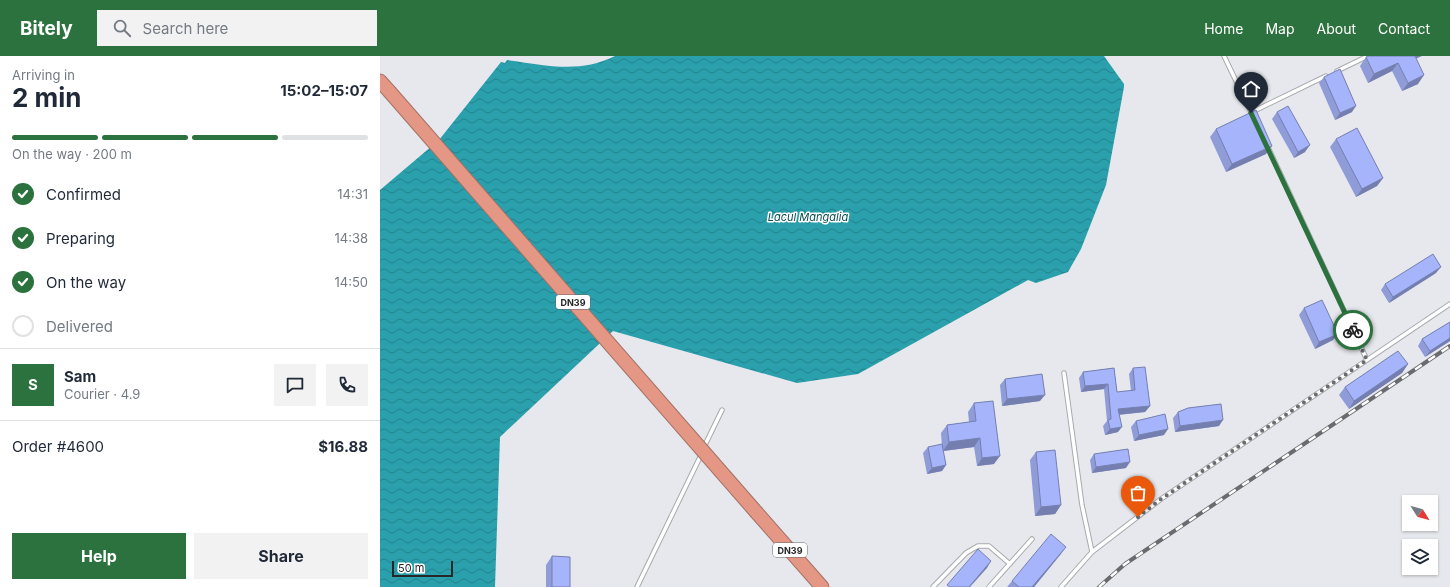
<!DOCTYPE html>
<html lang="en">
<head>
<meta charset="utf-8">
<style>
	:root { --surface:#fff; --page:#f2f2f3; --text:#1f2937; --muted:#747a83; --line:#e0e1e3; --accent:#2c723e }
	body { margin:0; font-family:Inter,sans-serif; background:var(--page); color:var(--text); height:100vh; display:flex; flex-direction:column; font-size:15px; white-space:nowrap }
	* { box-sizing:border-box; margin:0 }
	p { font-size:13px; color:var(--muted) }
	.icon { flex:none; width:22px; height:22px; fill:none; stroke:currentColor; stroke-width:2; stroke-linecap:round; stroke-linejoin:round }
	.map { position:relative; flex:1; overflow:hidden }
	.sheet { display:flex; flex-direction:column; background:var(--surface); width:380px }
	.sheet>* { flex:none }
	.needle { width:26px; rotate:127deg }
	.tools { position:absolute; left:1022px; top:439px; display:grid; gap:8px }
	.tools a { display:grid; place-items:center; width:36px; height:36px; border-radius:0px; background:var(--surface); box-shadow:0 1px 3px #0004; font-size:20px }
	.scale { position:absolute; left:12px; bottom:10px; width:61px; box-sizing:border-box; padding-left:4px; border:2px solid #262729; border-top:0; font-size:11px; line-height:14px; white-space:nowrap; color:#262729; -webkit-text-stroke:3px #fff; paint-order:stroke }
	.pin { position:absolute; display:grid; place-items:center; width:34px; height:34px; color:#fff; margin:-41px -17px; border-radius:50% 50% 50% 0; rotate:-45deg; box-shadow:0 0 4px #0007 }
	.pin .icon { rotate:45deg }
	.courier { position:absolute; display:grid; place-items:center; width:40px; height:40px; margin:-20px; border:3px solid #2c723e; border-radius:50%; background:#fff; color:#222; box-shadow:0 1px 5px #0007 }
	.summary em { font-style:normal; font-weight:700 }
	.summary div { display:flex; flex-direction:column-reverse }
	.summary { display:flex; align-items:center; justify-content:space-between; height:68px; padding:0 12px }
	h1 { font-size:26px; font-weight:700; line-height:30px }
	.bar { display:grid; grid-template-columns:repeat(4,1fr); gap:6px 4px; align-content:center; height:48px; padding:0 12px }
	.bar i { height:5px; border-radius:3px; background:var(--line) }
	.bar .current { background:var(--accent) }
	.bar p { grid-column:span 4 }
	.line { display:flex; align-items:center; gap:10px; padding:0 12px; border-top:1px solid var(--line) }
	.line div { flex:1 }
	.round { display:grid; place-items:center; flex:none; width:42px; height:42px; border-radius:0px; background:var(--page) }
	ol { padding:0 12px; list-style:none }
	li { display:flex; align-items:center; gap:12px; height:44px }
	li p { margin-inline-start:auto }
	li .icon { padding:4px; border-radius:50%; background:var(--accent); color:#fff; stroke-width:4 }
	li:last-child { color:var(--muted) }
	li i { width:22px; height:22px; border:2px solid var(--line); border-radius:50% }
	.button { display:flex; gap:8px; margin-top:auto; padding:8px 12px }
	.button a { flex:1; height:46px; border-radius:0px; background:var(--accent); color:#fff; font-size:16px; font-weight:700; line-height:46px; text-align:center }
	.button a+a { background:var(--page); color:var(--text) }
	header { display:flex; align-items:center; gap:24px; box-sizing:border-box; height:56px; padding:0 20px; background:var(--accent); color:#fff }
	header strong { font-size:19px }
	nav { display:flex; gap:22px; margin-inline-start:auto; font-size:14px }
	.search { width:280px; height:36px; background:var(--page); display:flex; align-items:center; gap:10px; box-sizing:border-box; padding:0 14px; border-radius:0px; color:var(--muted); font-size:15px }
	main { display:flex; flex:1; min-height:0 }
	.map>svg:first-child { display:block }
	.water { fill:url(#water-waves) }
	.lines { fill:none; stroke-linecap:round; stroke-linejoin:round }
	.lane-casing { stroke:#a8a9ad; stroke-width:5.5 }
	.highway-casing { stroke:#a27065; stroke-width:15 }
	.lane { stroke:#fff; stroke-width:3.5 }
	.highway { stroke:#e49785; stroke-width:13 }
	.rail-casing { stroke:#6a6b6e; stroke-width:4 }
	.rail { stroke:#fff; stroke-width:2.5; stroke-dasharray:8; stroke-linecap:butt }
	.highway-bridge-casing { stroke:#a27065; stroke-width:15; stroke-linecap:butt }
	.highway-bridge { stroke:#e49785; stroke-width:13 }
	.wall { fill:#8f9cd8 }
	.shaded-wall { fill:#747fb0 }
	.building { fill:#a6b5fb; stroke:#747fb0 }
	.done { stroke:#6a6b6e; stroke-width:4; stroke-dasharray:0 7.2 }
	.route { stroke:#2c723e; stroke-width:5 }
	.labels { text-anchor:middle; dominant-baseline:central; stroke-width:3; stroke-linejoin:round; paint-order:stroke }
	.shield { fill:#fff; stroke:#676869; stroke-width:1 }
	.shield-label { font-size:9px; font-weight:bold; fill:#262729 }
	.water-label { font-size:11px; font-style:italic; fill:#094d54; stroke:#fff }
</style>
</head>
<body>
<header>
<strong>Bitely</strong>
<div class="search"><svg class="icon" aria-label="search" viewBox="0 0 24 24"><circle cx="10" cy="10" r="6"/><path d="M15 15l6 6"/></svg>Search here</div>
<nav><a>Home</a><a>Map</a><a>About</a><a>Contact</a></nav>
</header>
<main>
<section class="sheet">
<div class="summary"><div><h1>2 min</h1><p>Arriving in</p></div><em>15:02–15:07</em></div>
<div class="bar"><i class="current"></i><i class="current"></i><i class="current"></i><i></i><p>On the way · 200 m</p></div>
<ol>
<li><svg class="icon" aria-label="check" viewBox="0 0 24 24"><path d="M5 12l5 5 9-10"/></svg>Confirmed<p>14:31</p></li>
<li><svg class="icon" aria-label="check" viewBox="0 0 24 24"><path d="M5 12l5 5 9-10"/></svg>Preparing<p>14:38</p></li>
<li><svg class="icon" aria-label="check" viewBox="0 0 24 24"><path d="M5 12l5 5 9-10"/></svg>On the way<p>14:50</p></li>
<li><i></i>Delivered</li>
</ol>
<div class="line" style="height:72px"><b class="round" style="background:var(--accent);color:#fff">S</b><div><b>Sam</b><p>Courier · 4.9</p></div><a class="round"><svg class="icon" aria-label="chat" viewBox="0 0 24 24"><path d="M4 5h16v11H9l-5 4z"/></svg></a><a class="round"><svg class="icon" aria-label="phone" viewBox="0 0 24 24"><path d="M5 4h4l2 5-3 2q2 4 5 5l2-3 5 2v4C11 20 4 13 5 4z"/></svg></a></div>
<div class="line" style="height:52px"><div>Order #4600</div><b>$16.88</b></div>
<div class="button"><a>Help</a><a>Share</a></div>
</section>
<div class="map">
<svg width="1070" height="531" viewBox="0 0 1070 531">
	<defs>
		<pattern id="water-waves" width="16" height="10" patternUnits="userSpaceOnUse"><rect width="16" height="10" fill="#29a0ac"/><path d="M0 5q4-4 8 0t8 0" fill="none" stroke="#23828c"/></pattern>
	</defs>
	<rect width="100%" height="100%" fill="#e7e8ed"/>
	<path class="water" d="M235,0H724L744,28V31L726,129L701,193L688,216L656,227L648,224L478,318L417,327L233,275L120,381L115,531H0V134L59,84L121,6L125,7L127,4C165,9 199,18 235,0Z"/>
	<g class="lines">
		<defs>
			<path id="lane" d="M844,0L873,60
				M957,15L988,0
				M872,56L946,20
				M887,89L987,304
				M684,317L702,449L712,496
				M324,391L342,354
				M257,531L322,397
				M553,531L586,497L598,490H609L630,508
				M609,531L652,483
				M681,531L712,496L781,443L1070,248"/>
			<path id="highway" d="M0,25L9,35
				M377,457L442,531"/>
		</defs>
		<use href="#lane" class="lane-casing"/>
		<use href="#highway" class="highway-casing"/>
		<use href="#lane" class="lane"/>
		<use href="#highway" class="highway"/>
		<defs>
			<path id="rail" d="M719,531L745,508L1070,290"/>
		</defs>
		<use href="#rail" class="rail-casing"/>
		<use href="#rail" class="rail"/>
		<defs>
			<path id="highway-bridge" d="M9,35L377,457"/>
		</defs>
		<use href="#highway-bridge" class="highway-bridge-casing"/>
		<use href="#highway-bridge" class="highway-bridge"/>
	</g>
	<path class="wall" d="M986,1L1036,3L1038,28L1022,35L1012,15L988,27L980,10Z
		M944,21L972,56L955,64L939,27Z
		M897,56L925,96L914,102L892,63Z
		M836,73L886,98L846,116L830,81Z
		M956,83L1003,122L997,130L976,141L950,91Z
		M1056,217L1009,247L1001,234L1005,228Z
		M924,252L953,284L935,293L919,259Z
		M1070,266V285L1045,301L1038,290L1042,283Z
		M1028,308L1022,317L969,353L959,339L965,331Z
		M734,312L737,336L751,335L749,318L753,312L770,350L765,356L739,359L738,376L725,379L723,370L727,365L724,333L701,336L699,322L703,316Z
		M625,323L660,345L622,350L620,329Z
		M594,347L614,408L597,410L594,391L563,395L566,409L562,415L547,418L543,397L548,391H562L561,377L567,369L589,366L588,356Z
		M798,356L839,370L795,376L793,362Z
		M756,365L784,379L754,385L751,371Z
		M656,396L681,449L675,458L655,460L650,404Z
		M714,398L746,412L712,417L710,404Z
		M686,491L680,499L654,531H627L632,525Z
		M172,500L190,531H166V509Z"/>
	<path class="shaded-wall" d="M1033,0H1042L1028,6Z
		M1018,7L1012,15L988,27L994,18Z
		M1044,19L1038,28L1022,35L1028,27Z
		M976,50L972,56L955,64L960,57Z
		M930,89L925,96L914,102L918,96Z
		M892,90L886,98L846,116L852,108Z
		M1003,122L997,130L976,141L982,133Z
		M1061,211L1056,217L1009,247L1013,241Z
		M958,278L953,284L935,293L939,286Z
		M1070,282V285L1045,301L1050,295Z
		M1028,308L1022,317L969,353L974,345Z
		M728,328L724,333L701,336L705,330Z
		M665,339L660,345L622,350L627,343Z
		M770,350L765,356L734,359L738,353Z
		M843,364L839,370L795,376L800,370Z
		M742,371L738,376L725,379L730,373Z
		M788,373L784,379L754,385L759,379Z
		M600,382L594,391L563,395L569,386Z
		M620,400L614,408L597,410L602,402Z
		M750,406L746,412L712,417L716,411Z
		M566,409L562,415L547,418L552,412Z
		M681,449L675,458L655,460L661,451Z
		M686,491L680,499L654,531H652Z
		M611,505L607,512L590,531H589Z"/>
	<path class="building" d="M988,0H1035L1044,19L1028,27L1018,7L994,18L986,1Z
		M960,13L976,50L960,57L944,21Z
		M908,50L930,89L918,96L897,56Z
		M876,54L892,90L852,108L836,73Z
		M977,72L1003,122L982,133L956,83Z
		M1053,198L1061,211L1013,241L1005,228Z
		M942,244L958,278L939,286L924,252Z
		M1070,266V282L1050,295L1042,283Z
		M1018,295L1028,308L974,345L965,331Z
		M765,311L770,350L738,353L742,371L730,373L728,364L731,363L728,328L705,330L703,316L734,312L737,336L755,334L753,312Z
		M662,318L665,339L627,343L625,323Z
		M613,345L620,400L602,402L600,382L569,386L567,369L596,365L594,347Z
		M841,348L843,364L800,370L798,356L808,352Z
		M785,358L788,373L759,379L756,365Z
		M562,388L566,409L552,412L548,391Z
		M748,393L750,406L716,411L714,398Z
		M675,394L681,449L661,451L656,396Z
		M671,478L686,491L652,531H639L632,525Z
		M598,493L611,505L589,531H570L567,529Z
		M172,500L190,501V531H172Z"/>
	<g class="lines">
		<path class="done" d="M758,461L781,443L987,304L973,274"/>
		<path class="route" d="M871,57L973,274"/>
	</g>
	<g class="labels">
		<g class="shield">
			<rect x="176" y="239" width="34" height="14" rx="3"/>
			<rect x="393" y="487" width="34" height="14" rx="3"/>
		</g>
		<g class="shield-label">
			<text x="193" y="246">DN39</text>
			<text x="410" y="494">DN39</text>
		</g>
		<g class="water-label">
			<text x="428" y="161">Lacul Mangalia</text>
		</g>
	</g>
</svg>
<div class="tools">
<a><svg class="needle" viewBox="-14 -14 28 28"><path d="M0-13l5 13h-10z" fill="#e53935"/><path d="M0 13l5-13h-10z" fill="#747a83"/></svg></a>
<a><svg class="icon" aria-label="layers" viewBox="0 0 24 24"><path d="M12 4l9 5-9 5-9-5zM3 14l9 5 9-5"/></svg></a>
</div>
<div class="scale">50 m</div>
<div class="pin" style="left:758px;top:461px;background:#ea580c"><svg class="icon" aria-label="bag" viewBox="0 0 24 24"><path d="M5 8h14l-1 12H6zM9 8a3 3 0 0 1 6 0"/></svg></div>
<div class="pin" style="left:871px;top:57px;background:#1f2937"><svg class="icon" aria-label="home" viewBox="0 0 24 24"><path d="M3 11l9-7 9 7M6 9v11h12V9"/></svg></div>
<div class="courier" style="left:973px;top:274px"><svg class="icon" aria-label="bike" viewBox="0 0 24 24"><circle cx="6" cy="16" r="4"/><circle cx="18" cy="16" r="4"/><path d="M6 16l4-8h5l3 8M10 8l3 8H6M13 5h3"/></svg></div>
</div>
</main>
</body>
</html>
